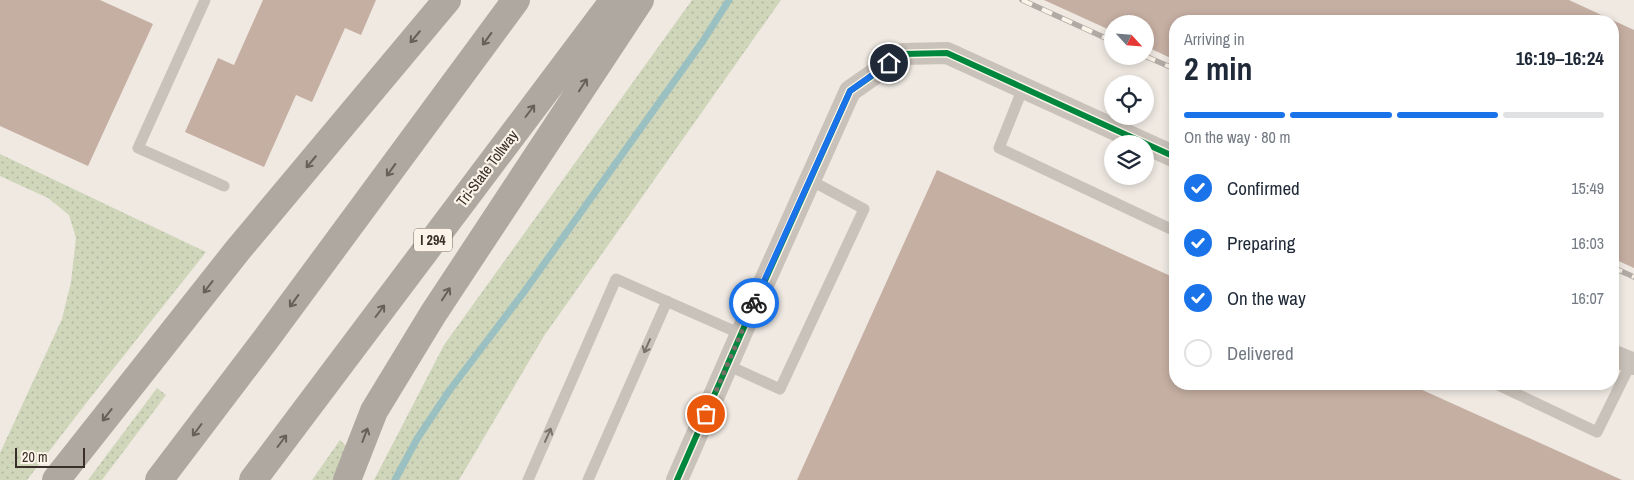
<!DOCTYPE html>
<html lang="en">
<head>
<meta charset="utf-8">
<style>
	:root { --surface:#fff; --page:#f2f2f3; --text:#1f2937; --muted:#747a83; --line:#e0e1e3; --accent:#1a73e8 }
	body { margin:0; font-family:"Archivo Narrow",sans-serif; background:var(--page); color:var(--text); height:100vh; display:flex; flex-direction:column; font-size:19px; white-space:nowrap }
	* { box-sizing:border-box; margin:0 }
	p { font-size:16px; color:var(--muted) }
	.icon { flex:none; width:28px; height:28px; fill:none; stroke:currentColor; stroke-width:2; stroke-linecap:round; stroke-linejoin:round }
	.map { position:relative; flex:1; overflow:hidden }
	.side { position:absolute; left:1169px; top:15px; width:450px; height:375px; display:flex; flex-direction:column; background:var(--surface); border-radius:20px; box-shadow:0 2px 8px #0003 }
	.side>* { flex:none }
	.needle { width:32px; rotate:116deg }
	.fabs { position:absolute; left:1104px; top:15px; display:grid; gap:10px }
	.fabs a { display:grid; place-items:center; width:50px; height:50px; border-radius:50%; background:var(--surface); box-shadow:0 2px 8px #0003; font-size:25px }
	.scale { position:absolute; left:15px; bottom:12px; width:70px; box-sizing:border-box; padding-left:5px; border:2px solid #3a2e28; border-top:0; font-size:14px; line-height:18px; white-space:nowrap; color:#3a2e28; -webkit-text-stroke:4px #fcf4e9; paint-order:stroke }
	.pin { position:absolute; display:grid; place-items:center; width:42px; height:42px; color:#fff; margin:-21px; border:2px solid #fff; border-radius:50%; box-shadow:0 1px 5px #0007 }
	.courier { position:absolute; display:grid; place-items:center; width:50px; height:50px; margin:-25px; border:4px solid #1a73e8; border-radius:50%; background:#fff; color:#222; box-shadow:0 1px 6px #0007 }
	.headline em { font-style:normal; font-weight:700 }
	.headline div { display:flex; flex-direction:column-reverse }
	.headline { display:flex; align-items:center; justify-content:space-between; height:85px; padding:0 15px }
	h1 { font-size:32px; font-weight:700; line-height:38px }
	.bar { display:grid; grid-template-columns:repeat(4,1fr); gap:8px 5px; align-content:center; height:60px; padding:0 15px }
	.bar i { height:6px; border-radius:4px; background:var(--line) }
	.bar .current { background:var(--accent) }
	.bar p { grid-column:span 4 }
	ol { padding:0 15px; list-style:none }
	li { display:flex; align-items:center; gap:15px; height:55px }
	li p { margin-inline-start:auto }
	li .icon { padding:5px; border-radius:50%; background:var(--accent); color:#fff; stroke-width:4 }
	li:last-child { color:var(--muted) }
	li i { width:28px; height:28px; border:2px solid var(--line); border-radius:50% }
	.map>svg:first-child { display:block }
	.grass { fill:url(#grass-dots) }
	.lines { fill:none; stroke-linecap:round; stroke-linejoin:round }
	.stream { stroke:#9bc0c2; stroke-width:7 }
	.building { fill:#c5aea2 }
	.service { stroke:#c9c2ba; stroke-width:11 }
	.minor { stroke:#c9c2ba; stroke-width:22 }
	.motorway { stroke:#aea8a1; stroke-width:28 }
	.rail-casing { stroke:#b0aaa5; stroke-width:5.5 }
	.rail { stroke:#fcf4e9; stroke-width:4; stroke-dasharray:11; stroke-linecap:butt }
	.cycleway-casing { stroke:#fcf4e9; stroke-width:9 }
	.cycleway { stroke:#00873e; stroke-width:6 }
	.oneway { stroke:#685f58 }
	.oneway2 { stroke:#7a716a }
	.done { stroke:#796f69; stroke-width:5; stroke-dasharray:0 9 }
	.route { stroke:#1a73e8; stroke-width:6 }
	.labels { text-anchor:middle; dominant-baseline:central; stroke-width:4.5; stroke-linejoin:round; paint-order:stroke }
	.shield { fill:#fcf4e9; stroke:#746962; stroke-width:1 }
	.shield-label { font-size:14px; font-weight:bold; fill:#3a2e28 }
	.street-label { font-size:15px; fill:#3a2e28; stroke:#fcf4e9 }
</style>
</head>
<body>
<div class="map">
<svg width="1634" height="480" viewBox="0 0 1634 480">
	<defs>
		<pattern id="grass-dots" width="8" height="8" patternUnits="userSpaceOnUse" patternTransform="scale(1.25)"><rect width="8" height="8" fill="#cfd6ba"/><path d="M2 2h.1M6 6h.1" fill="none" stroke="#b2b8a0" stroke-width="1.8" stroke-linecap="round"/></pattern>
	</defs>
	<rect width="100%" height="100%" fill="#efe9e2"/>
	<path class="grass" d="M692,0H781L544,336L459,480H374L444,345Z
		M0,154L206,252L87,402L27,480H0V453L62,319L71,282L76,238L69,215L48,198L0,176Z
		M157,388L166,395L102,480H88Z
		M340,440L347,447L336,480H312Z"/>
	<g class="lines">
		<path class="stream" d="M395,480L417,439L449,391L524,292L703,41L729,0"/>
	</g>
	<path class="building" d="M0,0H100L153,24L88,166L0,126Z
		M263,0H376L361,35L345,28L312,102L296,95L264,167L185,132L218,58L234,65Z
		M1044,0H1569L1634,30V268L1612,258V21H1175V60L1145,46V24H1112V31Z
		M937,170L1175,278V384H1409L1622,480H797Z"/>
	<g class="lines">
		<path class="service" d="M205,0L138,148L224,186
			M1023,88L999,148L1175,231
			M727,365L780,389L864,209L810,180
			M1496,384L1597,432L1631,363
			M528,480L616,279L741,334
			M588,480L667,301"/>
		<path class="minor" d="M1612,355L1634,364
			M677,480L741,334L850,91L903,54L947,53L1175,157"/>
		<path class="motorway" d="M56,480L237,251L447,0
			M159,480L266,339L516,0
			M253,480L614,0
			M347,480L374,411L433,314L640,0"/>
		<defs>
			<path id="rail" d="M1022,0L1112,41
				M1145,56L1175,69
				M1612,267L1634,277"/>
		</defs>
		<use href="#rail" class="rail-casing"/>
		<use href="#rail" class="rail"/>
		<defs>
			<path id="cycleway" d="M677,480L741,334L850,91L903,54L947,53L1175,157"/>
		</defs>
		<use href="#cycleway" class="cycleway-casing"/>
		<use href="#cycleway" class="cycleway"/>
	</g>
	<defs><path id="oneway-shaft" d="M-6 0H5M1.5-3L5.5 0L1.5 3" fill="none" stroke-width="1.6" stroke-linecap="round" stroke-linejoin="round" transform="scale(1.25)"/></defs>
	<g class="oneway">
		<use href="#oneway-shaft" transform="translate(415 37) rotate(130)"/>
		<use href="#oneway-shaft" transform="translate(487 39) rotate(126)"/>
		<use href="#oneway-shaft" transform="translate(583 85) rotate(-57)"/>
		<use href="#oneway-shaft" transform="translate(530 111) rotate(-53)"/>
		<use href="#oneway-shaft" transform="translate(311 162) rotate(130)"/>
		<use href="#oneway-shaft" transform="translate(391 170) rotate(126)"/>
		<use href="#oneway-shaft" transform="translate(208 287) rotate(128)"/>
		<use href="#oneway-shaft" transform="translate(446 294) rotate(-57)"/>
		<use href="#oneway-shaft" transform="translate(294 301) rotate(126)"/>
		<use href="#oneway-shaft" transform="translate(380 311) rotate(-53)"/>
		<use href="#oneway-shaft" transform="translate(107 415) rotate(128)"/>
		<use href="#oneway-shaft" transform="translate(197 430) rotate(127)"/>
		<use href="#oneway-shaft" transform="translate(365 435) rotate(-69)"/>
		<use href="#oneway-shaft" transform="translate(282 441) rotate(-53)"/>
	</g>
	<g class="oneway2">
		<use href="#oneway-shaft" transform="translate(647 346) rotate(114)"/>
		<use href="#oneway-shaft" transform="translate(548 435) rotate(-66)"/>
	</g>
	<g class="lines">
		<path class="done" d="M706,414L754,303"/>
		<path class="route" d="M754,303L850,91L889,63"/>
	</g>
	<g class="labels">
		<rect class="shield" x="414" y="228.5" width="38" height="23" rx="4"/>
		<g class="shield-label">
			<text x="433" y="240">I 294</text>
		</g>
		<g class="street-label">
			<text transform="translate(487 168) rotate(-53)">Tri-State Tollway</text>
		</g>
	</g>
</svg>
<div class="fabs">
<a><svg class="needle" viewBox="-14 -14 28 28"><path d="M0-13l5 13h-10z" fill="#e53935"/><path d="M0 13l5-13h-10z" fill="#747a83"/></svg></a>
<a><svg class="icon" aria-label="locate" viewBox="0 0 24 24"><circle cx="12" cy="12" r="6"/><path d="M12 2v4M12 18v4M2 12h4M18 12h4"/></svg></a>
<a><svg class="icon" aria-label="layers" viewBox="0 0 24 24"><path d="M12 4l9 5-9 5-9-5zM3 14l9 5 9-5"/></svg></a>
</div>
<div class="scale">20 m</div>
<div class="pin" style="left:706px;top:414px;background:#ea580c"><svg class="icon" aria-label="bag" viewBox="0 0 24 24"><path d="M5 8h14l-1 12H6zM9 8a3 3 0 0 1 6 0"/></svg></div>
<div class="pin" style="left:889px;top:63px;background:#1f2937"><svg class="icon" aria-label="home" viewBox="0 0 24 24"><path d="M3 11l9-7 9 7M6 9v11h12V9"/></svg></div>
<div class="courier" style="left:754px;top:303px"><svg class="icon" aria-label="bike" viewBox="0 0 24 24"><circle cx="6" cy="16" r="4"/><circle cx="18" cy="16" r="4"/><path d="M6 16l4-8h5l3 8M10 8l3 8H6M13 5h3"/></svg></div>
<section class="side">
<div class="headline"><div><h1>2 min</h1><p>Arriving in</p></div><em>16:19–16:24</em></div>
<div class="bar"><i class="current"></i><i class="current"></i><i class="current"></i><i></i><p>On the way · 80 m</p></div>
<ol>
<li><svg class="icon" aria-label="check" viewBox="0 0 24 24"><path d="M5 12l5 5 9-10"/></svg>Confirmed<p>15:49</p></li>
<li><svg class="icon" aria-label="check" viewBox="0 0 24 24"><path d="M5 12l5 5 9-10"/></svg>Preparing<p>16:03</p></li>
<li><svg class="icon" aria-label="check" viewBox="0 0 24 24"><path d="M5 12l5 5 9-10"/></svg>On the way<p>16:07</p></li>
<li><i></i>Delivered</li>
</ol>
</section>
</div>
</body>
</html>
